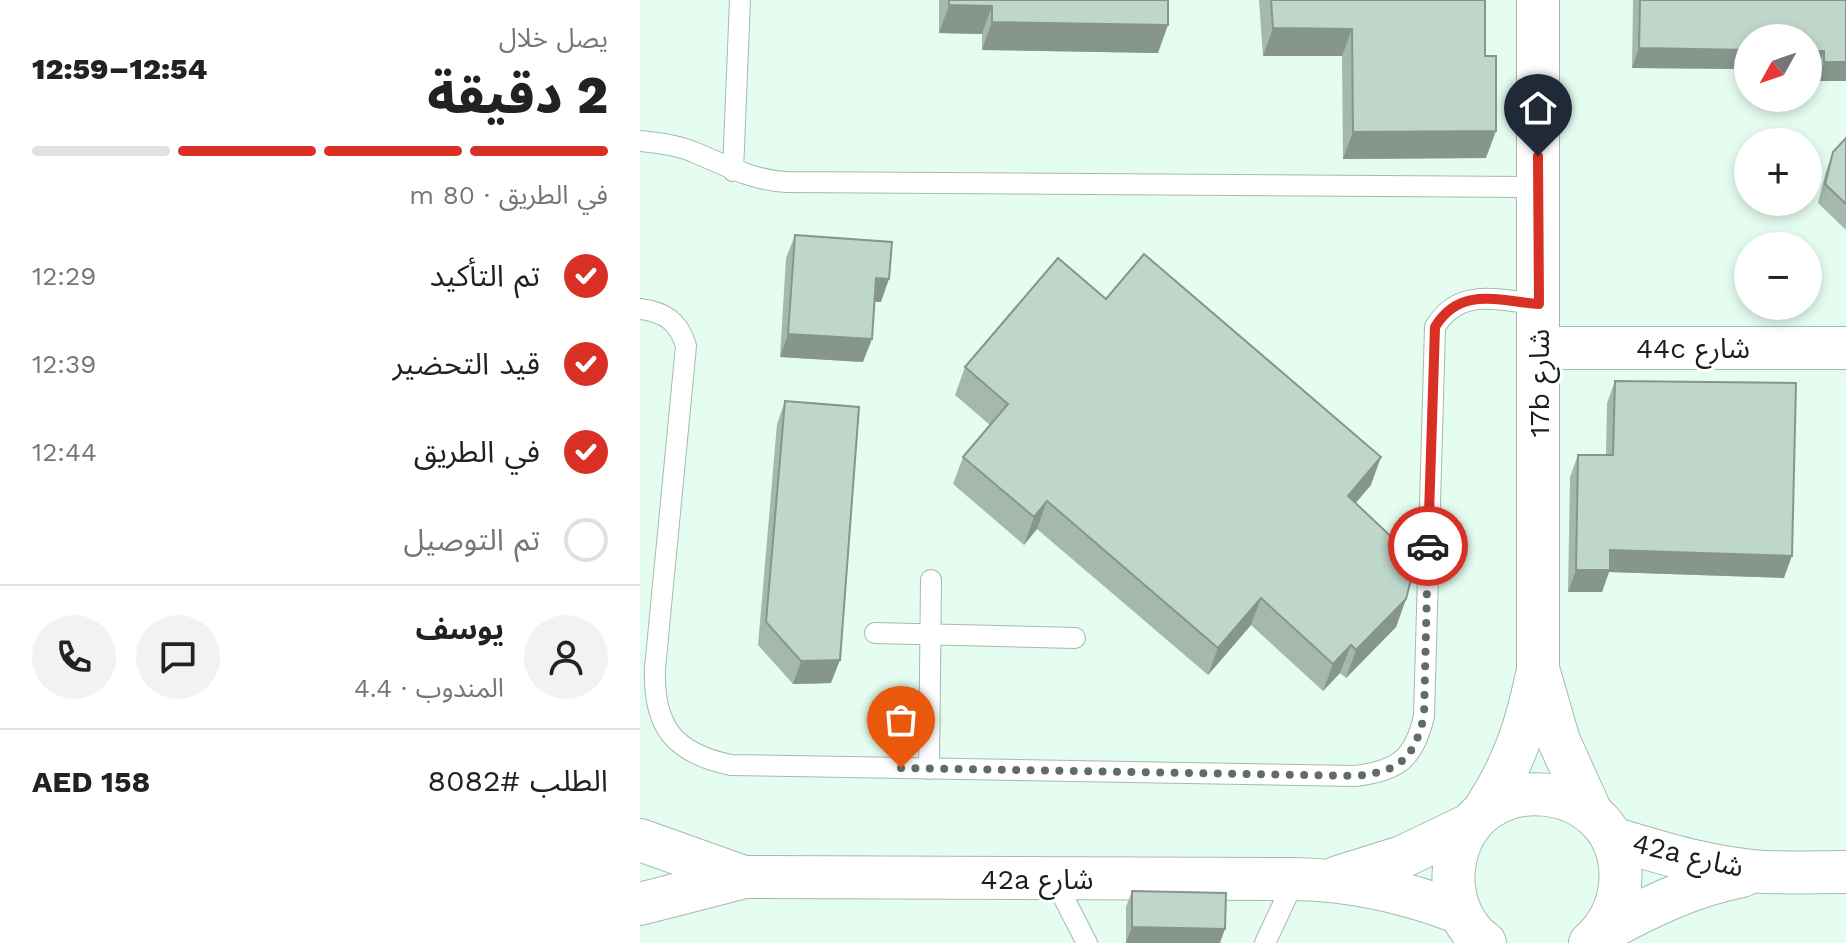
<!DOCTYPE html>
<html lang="ar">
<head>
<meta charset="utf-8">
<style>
	:root { --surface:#fff; --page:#f2f2f2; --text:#222; --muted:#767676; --line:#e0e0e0; --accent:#d93025 }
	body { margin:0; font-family:"Work Sans","Noto Sans Arabic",sans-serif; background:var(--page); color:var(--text); direction:rtl; height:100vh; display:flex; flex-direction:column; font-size:30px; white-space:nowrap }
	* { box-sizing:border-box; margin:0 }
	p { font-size:26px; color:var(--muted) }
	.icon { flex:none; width:44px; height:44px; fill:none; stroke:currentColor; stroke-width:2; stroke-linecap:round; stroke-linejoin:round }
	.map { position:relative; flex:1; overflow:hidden; direction:ltr }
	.sheet { display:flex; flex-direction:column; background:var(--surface); width:640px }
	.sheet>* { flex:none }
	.needle { width:52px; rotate:230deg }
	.controls { position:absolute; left:1094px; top:24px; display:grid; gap:16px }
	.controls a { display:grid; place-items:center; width:88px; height:88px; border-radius:50%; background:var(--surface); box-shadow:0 4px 12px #0003; font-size:40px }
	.pin { position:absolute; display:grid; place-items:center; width:68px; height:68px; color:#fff; margin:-82px -34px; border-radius:50% 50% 50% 0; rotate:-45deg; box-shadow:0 0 8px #0007 }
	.pin .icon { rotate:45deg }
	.courier { position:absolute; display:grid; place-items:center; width:80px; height:80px; margin:-40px; border:6px solid #d93025; border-radius:50%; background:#fff; color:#222; box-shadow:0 2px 10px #0007 }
	.summary em { font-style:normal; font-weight:800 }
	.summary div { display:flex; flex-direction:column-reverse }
	.summary { display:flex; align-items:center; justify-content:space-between; height:136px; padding:0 32px }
	h1 { font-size:52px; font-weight:800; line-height:60px }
	.bar { display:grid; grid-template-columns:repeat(4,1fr); gap:12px 8px; align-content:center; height:96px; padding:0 32px }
	.bar i { height:10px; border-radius:6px; background:var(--line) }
	.bar .selected { background:var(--accent) }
	.bar p { grid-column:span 4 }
	.line { display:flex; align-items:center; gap:20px; padding:0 32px; border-top:2px solid var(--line) }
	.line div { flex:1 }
	.round { display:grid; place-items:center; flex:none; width:84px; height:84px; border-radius:42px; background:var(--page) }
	ol { padding:0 32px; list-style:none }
	li { display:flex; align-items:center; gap:24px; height:88px }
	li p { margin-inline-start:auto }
	li .icon { padding:8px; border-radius:50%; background:var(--accent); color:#fff; stroke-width:4 }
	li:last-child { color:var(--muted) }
	li i { width:44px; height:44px; border:4px solid var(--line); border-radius:50% }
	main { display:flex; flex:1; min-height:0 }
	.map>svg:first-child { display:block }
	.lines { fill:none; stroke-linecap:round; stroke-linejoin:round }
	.service-casing { stroke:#a4baae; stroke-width:22 }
	.minor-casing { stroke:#a4baae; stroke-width:44 }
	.service { stroke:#fff; stroke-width:20 }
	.minor { stroke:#fff; stroke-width:42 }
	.wall { fill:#a4b8ae }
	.shaded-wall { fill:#86968d }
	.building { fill:#bfd6ca; stroke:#86968d; stroke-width:2 }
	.done { stroke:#606d66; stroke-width:8; stroke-dasharray:0 14.4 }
	.route { stroke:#d93025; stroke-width:10 }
	.labels { text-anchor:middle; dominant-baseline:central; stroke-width:6; stroke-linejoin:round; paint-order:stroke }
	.street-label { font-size:28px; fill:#18201c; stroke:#fff }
</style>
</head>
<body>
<main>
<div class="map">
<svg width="1206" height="943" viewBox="0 0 1206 943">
	<rect width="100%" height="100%" fill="#e5fdf0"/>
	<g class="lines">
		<defs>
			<path id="service" d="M0,141C19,143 38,145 56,153C87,166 112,180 146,182L898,187
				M93,171L100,0
				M0,309C25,312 39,322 46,346L15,668C13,726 33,753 91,765L715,776C758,771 774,759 784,716L795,327C820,286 858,301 899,304
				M235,633L435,638
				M289,769L291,580
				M414,879L447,943
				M625,943L655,879"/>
			<path id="minor" d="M899,348H1206
				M899,672L919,741L951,812
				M846,807C875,762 887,723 898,670V0
				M972,838C1022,853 1072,869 1125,872C1152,873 1179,872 1206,872
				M0,840L104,877
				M698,877L762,857L831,824
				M0,904L105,877L655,879C713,880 766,892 820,913
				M963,932C1008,907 1052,886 1102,876
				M845,943C821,926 811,896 814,868C827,758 990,777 980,885C978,908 968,927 950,943"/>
		</defs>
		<use href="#service" class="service-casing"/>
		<use href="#minor" class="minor-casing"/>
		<use href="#service" class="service"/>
		<use href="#minor" class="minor"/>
	</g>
	<path class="wall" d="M299,0H528L518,53L342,50V34L299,33Z
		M619,0H845L846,158L703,159L702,56H623Z
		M993,0H1206V81H1177V70L1108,38V69L992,68Z
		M1206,138V228L1205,229L1178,203L1186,171L1193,152Z
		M155,235L241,302L234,301L223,362L140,357L146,258Z
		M466,299L731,485L716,503L766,599L756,627L706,678L700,673L683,691L611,625L568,675L397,529L384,545L313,484L323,457L350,425L315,395L325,367Z
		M975,381L1144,578L969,572L962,592H928L930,477L938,455H966L967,403Z
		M145,401L191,683L153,684L118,645L137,424Z
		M492,891L580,943H486V907Z"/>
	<path class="shaded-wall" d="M309,5L352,6L342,34L299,33Z
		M352,22L528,25L518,53L342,50Z
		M633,28L712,29L702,56H623Z
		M999,48L1108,50V69L992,68Z
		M1168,51H1184L1177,70H1168Z
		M1184,62H1206V81H1177Z
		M856,131L846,158L703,159L713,132Z
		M236,278L249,279L241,302L227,301Z
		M148,334L232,339L223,362L140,357Z
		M741,457L731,485L698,523L708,496Z
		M407,501L397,529L384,545L394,517Z
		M970,550L1152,556L1144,578L969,572L962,592H928L936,570Z
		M621,598L611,625L568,675L578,648Z
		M766,599L756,627L706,678L716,650Z
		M711,645L700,673L683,691L693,664Z
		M200,660L191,683L153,684L161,661Z
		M492,927L585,929L580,943H486Z"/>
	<path class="building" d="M309,0H528V25L352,22V6L309,5Z
		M631,0H845V56H856V131L713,132L712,29L633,28Z
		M1000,0H1206V62H1184V51H1168V38H1108V50L999,48Z
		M1206,138V204L1185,184L1193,152Z
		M155,235L252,242L249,279L236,278L232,339L148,334Z
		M504,254L741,457L708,496L776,560L766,599L716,650L711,645L693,664L621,598L578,648L407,501L394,517L323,457L368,404L325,367L418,258L466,299Z
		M975,381L1156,383L1152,556L970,550V570H936L938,455H973Z
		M145,401L219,407L200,660L161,661L126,622Z
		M492,891L586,893L585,929L492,927Z"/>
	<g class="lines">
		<path class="done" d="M261,768L715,776C759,772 774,759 784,716L788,546"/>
		<path class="route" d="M788,546L795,327C820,286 858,301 899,304L898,156"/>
	</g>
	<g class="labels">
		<g class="street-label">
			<text x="1053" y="348">44c شارع</text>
			<text transform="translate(899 383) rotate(-90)">17b شارع</text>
			<text transform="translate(1048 855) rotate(13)">42a شارع</text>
			<text x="397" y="879">42a شارع</text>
		</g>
	</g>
</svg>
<div class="controls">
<a><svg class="needle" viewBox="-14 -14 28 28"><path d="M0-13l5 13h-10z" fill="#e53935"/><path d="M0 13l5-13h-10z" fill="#767676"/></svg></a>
<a>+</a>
<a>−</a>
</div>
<div class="pin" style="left:261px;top:768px;background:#ea580c"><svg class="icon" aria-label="bag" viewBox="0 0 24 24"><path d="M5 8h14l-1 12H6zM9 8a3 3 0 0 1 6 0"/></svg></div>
<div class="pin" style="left:898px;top:156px;background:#1f2937"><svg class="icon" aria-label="home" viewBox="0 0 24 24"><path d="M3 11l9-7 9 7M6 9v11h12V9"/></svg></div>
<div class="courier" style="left:788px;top:546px"><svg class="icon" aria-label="car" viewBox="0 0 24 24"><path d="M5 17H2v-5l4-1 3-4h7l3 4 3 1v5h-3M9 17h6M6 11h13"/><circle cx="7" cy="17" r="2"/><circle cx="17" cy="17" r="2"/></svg></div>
</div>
<section class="sheet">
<div class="summary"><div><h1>2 دقيقة</h1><p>يصل خلال</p></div><em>12:54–12:59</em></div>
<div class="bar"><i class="selected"></i><i class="selected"></i><i class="selected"></i><i></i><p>في الطريق · 80 m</p></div>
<ol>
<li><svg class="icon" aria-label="check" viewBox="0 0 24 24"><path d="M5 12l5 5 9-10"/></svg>تم التأكيد<p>12:29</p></li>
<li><svg class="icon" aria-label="check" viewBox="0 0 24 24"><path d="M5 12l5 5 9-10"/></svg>قيد التحضير<p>12:39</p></li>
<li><svg class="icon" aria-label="check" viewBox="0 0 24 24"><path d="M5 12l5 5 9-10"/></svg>في الطريق<p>12:44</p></li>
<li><i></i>تم التوصيل</li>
</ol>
<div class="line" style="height:144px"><a class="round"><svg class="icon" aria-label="person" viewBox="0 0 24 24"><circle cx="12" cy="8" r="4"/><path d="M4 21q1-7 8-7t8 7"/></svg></a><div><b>يوسف</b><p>المندوب · 4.4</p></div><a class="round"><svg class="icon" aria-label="chat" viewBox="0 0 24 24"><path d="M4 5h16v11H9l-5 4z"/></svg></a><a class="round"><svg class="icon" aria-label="phone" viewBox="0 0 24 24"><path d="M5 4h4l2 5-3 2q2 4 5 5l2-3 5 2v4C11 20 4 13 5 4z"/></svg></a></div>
<div class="line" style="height:104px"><div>الطلب #8082</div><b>AED 158</b></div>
</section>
</main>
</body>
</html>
